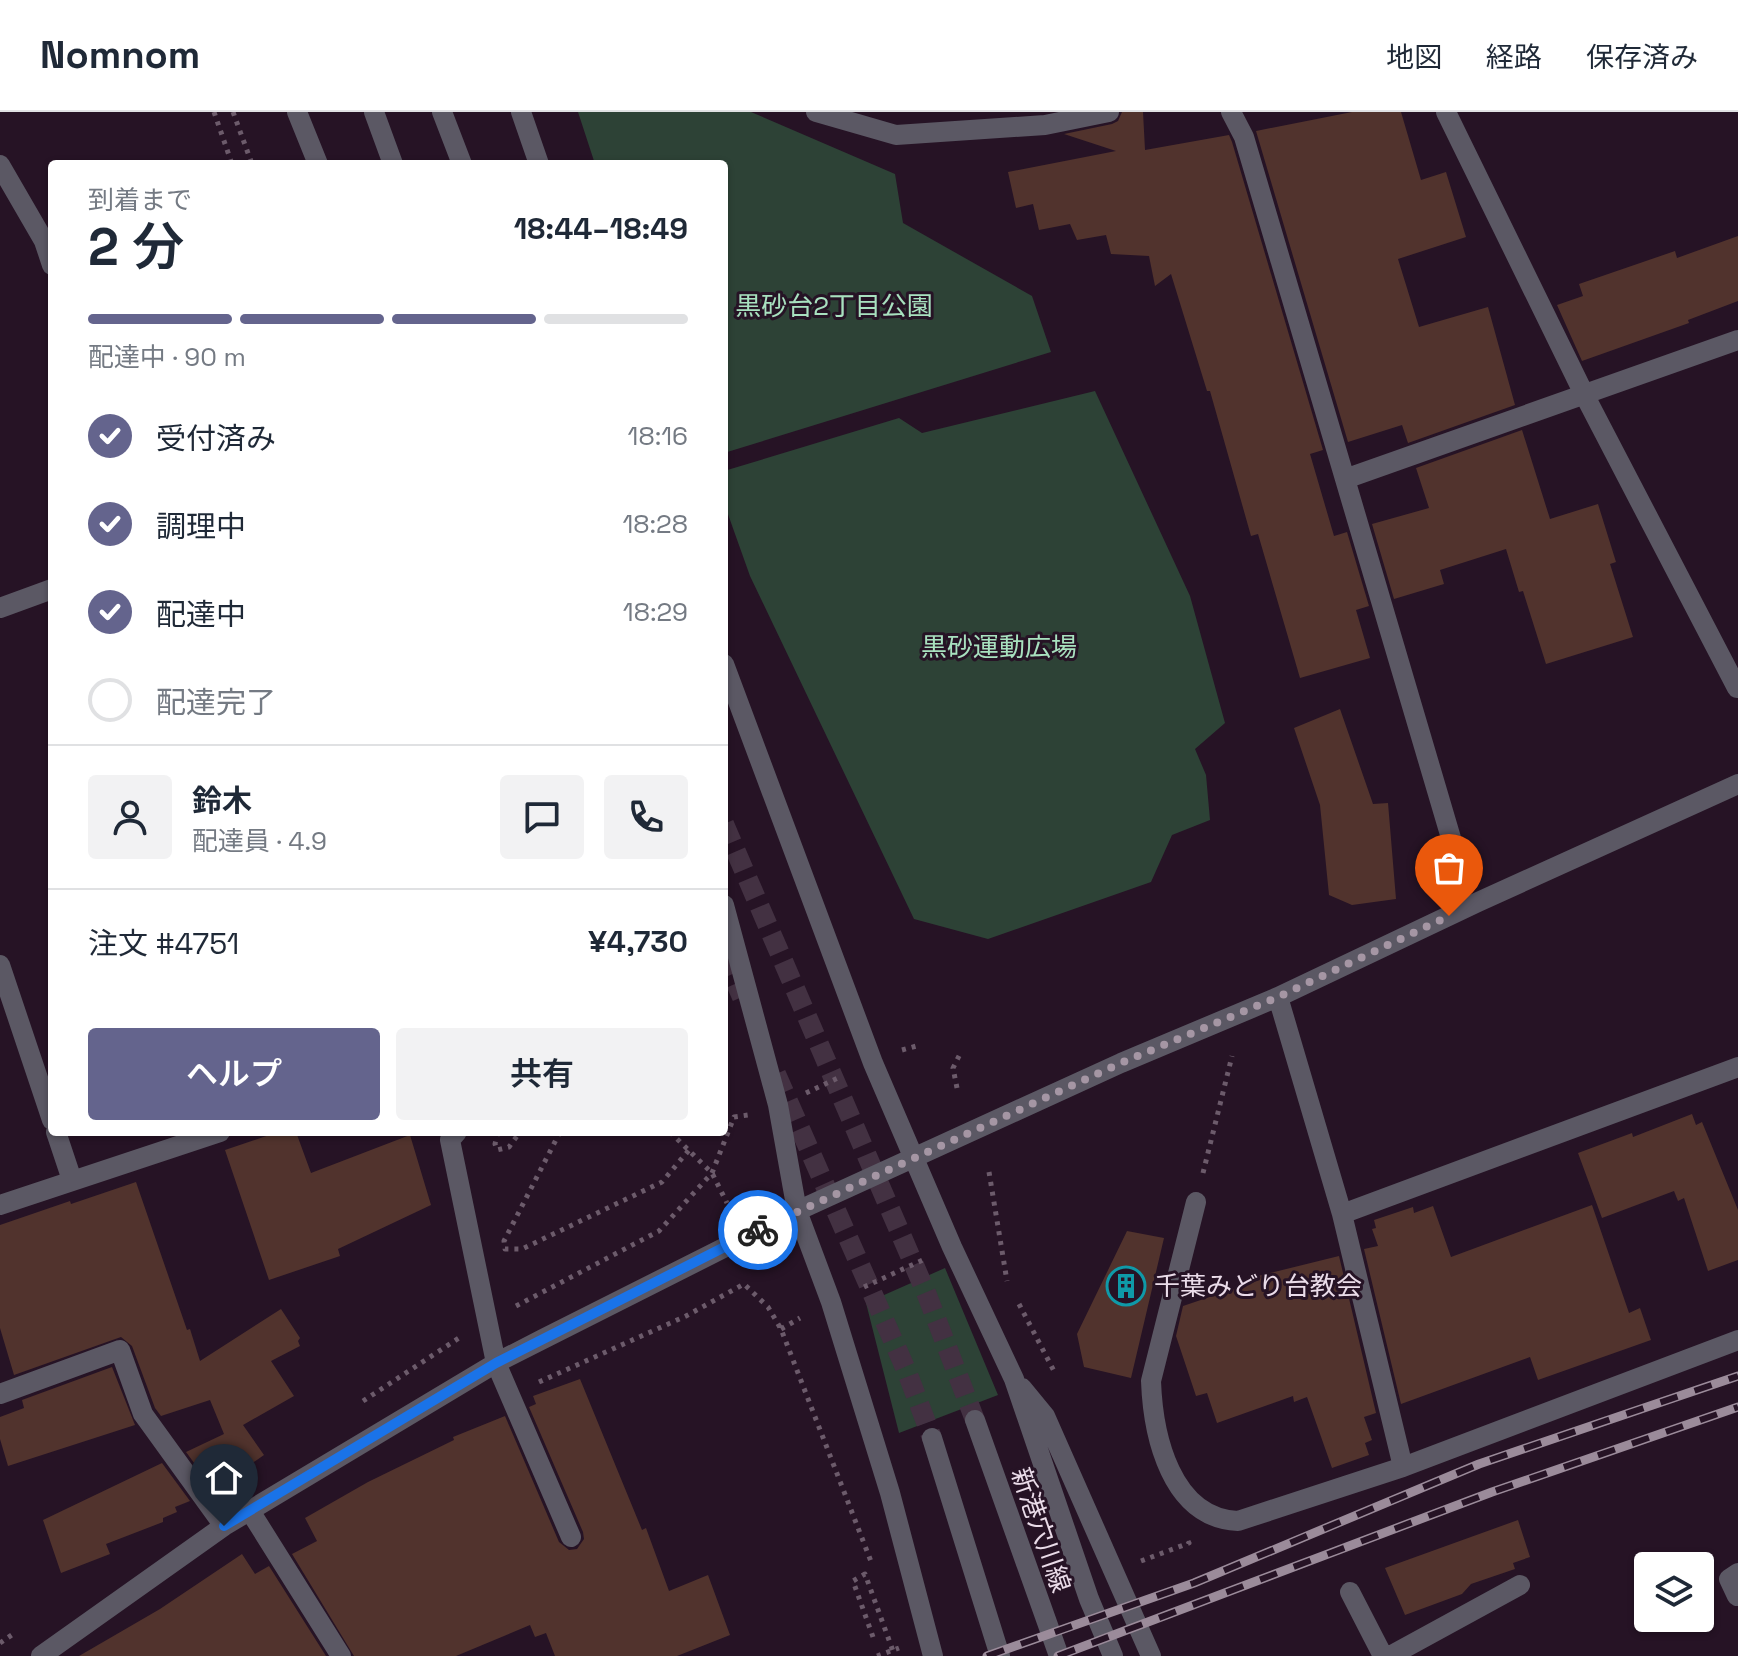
<!DOCTYPE html>
<html lang="ja">
<head>
<meta charset="utf-8">
<style>
	:root { --surface:#fff; --page:#f2f2f3; --text:#1f2937; --muted:#747a83; --line:#e0e1e3; --accent:#64648d }
	body { margin:0; font-family:"Space Grotesk","Noto Sans JP",sans-serif; background:var(--page); color:var(--text); height:100vh; display:flex; flex-direction:column; font-size:30px; white-space:nowrap }
	* { box-sizing:border-box; margin:0 }
	p { font-size:26px; color:var(--muted) }
	.icon { flex:none; width:44px; height:44px; fill:none; stroke:currentColor; stroke-width:2; stroke-linecap:round; stroke-linejoin:round }
	.map { position:relative; flex:1; overflow:hidden }
	.drawer { position:absolute; left:48px; top:48px; width:680px; height:976px; display:flex; flex-direction:column; background:var(--surface); border-radius:8px; box-shadow:0 2px 6px #0004 }
	.drawer>* { flex:none }
	.tools { position:absolute; left:1634px; top:1440px; display:grid; gap:16px }
	.tools a { display:grid; place-items:center; width:80px; height:80px; border-radius:8px; background:var(--surface); box-shadow:0 2px 6px #0004; font-size:40px }
	.pin { position:absolute; display:grid; place-items:center; width:68px; height:68px; color:#fff; margin:-82px -34px; border-radius:50% 50% 50% 0; rotate:-45deg; box-shadow:0 0 8px #0007 }
	.pin .icon { rotate:45deg }
	.courier { position:absolute; display:grid; place-items:center; width:80px; height:80px; margin:-40px; border:6px solid #1a73e8; border-radius:50%; background:#fff; color:#222; box-shadow:0 2px 10px #0007 }
	.head em { font-style:normal; font-weight:600 }
	.head div { display:flex; flex-direction:column-reverse }
	.head { display:flex; align-items:center; justify-content:space-between; height:136px; padding:0 40px }
	h1 { font-size:52px; font-weight:600; line-height:60px }
	.bar { display:grid; grid-template-columns:repeat(4,1fr); gap:12px 8px; align-content:center; height:96px; padding:0 40px }
	.bar i { height:10px; border-radius:6px; background:var(--line) }
	.bar .active { background:var(--accent) }
	.bar p { grid-column:span 4 }
	.line { display:flex; align-items:center; gap:20px; padding:0 40px; border-top:2px solid var(--line) }
	.line div { flex:1 }
	.round { display:grid; place-items:center; flex:none; width:84px; height:84px; border-radius:8px; background:var(--page) }
	ol { padding:0 40px; list-style:none }
	li { display:flex; align-items:center; gap:24px; height:88px }
	li p { margin-inline-start:auto }
	li .icon { padding:8px; border-radius:50%; background:var(--accent); color:#fff; stroke-width:4 }
	li:last-child { color:var(--muted) }
	li i { width:44px; height:44px; border:4px solid var(--line); border-radius:50% }
	.button { display:flex; gap:16px; margin-top:auto; padding:16px 40px }
	.button a { flex:1; height:92px; border-radius:8px; background:var(--accent); color:#fff; font-size:32px; font-weight:600; line-height:92px; text-align:center }
	.button a+a { background:var(--page); color:var(--text) }
	header { display:flex; align-items:center; gap:48px; box-sizing:border-box; height:112px; padding:0 40px; background:var(--surface); border-bottom:2px solid var(--line) }
	header strong { font-size:38px }
	nav { display:flex; gap:44px; margin-inline-start:auto; font-size:28px }
	.map>svg:first-child { display:block }
	.green { fill:#2d4236 }
	.building { fill:#51332d }
	.lines { fill:none; stroke-linecap:round; stroke-linejoin:round }
	.minor-tunnel { stroke:#433142; stroke-width:20; stroke-dasharray:20 10; stroke-linecap:butt }
	.path { stroke:#6c5b6b; stroke-width:5; stroke-dasharray:4 6; stroke-linecap:butt }
	.minor { stroke:#5b5864; stroke-width:20 }
	.rail-casing { stroke:#9b8b9a; stroke-width:9 }
	.rail { stroke:#261325; stroke-width:6; stroke-dasharray:18; stroke-linecap:butt }
	.done { stroke:#a596a4; stroke-width:8; stroke-dasharray:0 14.4 }
	.route { stroke:#1a73e8; stroke-width:10 }
	.labels { text-anchor:middle; dominant-baseline:central; stroke-width:6; stroke-linejoin:round; paint-order:stroke }
	.park-label { font-size:26px; fill:#a8e1bf; stroke:#261325 }
	.poi-label { font-size:26px; fill:#eadce9; stroke:#261325; text-anchor:start }
	.street-label { font-size:26px; fill:#eadce9; stroke:#261325 }
</style>
</head>
<body>
<header>
<strong>Nomnom</strong>
<nav><a>地図</a><a>経路</a><a>保存済み</a></nav>
</header>
<div class="map">
<svg width="1738" height="1544" viewBox="0 0 1738 1544">
	<rect width="100%" height="100%" fill="#261325"/>
	<path class="green" d="M578,0H751L895,62L903,111L1032,184L1051,240L724,341V52H595Z
		M1095,279L1190,484L1225,611L1195,637L1206,663L1210,708L1172,723L1151,770L988,827L914,807L750,464L724,391V359L899,306L922,321Z
		M945,1156L998,1283L899,1321L866,1191Z"/>
	<path class="building" d="M1122,0H1143L1145,38L1229,23L1232,30L1323,338L1310,342L1334,424L1347,420L1369,494L1356,498L1370,546L1300,566L1258,422L1251,424L1210,279H1207L1171,162L1155,174L1149,144L1111,142L1106,123L1077,128L1070,112L1039,118L1033,92L1016,96L1008,60L1116,39L1064,22L1112,12L1118,9Z
		M1352,0H1401L1421,68L1446,60L1466,125L1398,147L1419,215L1488,195L1515,293L1408,331L1402,313L1348,330L1256,19Z
		M1738,124V189L1688,208L1689,211L1582,249L1557,193L1583,184L1579,172L1675,139L1677,146Z
		M1522,318L1550,407L1598,392L1616,450L1610,452L1633,525L1546,552L1523,479L1519,480L1506,437L1440,458L1444,472L1394,487L1372,412L1429,396L1416,356Z
		M1340,597L1373,692L1388,691L1396,787L1352,793L1329,783L1320,693L1294,616Z
		M1692,1002L1696,1013L1702,1010L1738,1098V1148L1708,1159L1684,1086L1678,1089L1674,1079L1602,1106L1578,1041L1632,1021L1633,1025Z
		M278,1020H296L311,1061L410,1023L431,1093L338,1137L340,1144L269,1168L225,1038Z
		M136,1070L187,1218L190,1217L200,1249L281,1197L300,1226L298,1229L300,1234L271,1249L294,1284L243,1313L264,1343L238,1361L234,1357L211,1374L186,1340L224,1322L210,1288L161,1304L155,1296L132,1234L121,1225L14,1263L0,1216V1113L70,1089L71,1092Z
		M1592,1093L1629,1201L1640,1196L1651,1228L1538,1268L1530,1245L1401,1292L1364,1137L1378,1134L1372,1117L1376,1116L1374,1108L1413,1095L1414,1101L1433,1094L1451,1145Z
		M1127,1119L1164,1126L1131,1266L1084,1255L1077,1222Z
		M1339,1144L1376,1301L1364,1305L1372,1328L1365,1331L1369,1343L1332,1356L1307,1285L1294,1290L1293,1284L1217,1311L1207,1281L1196,1284L1176,1224L1183,1194L1260,1168L1258,1164Z
		M112,1255L135,1313L8,1354L0,1327V1305L24,1296L22,1288Z
		M580,1267L642,1418L646,1416L669,1479L708,1463L730,1523L677,1544H555L546,1521L535,1525L530,1513L456,1544H354L292,1442L317,1429L305,1406L368,1370L454,1328L453,1325L505,1304L559,1430L569,1438L577,1437L584,1427L583,1420L529,1295L536,1292L533,1284Z
		M162,1351L190,1389L175,1395L177,1400L163,1406V1410L106,1432L110,1442L61,1461L43,1408Z
		M1518,1408L1530,1445L1513,1451L1515,1457L1471,1472L1462,1482L1405,1503L1385,1456Z
		M242,1442L255,1462L269,1454L326,1544H79L160,1497Z"/>
	<g class="lines">
		<path class="minor-tunnel" d="M724,712L927,1183L975,1308
			M724,844L742,885
			M776,962L907,1260L932,1326"/>
		<path class="path" d="M214,0L232,52
			M233,0L252,52
			M902,938L920,933
			M957,976L953,956L960,942
			M806,981L842,964
			M498,1020L495,1032L497,1038L509,1035L520,1020
			M560,1020L504,1129L505,1137H522L662,1070L689,1038
			M670,1020L712,1061L727,1091
			M989,1060L1007,1169
			M1203,1061L1232,944
			M864,1175L925,1147
			M1019,1192L1055,1261
			M516,1194L659,1119L712,1061L734,1005L748,1003
			M781,1217L800,1206
			M539,1270L686,1204L744,1172L768,1195L781,1217L872,1452
			M363,1289L459,1226
			M1141,1449L1189,1431L1188,1429
			M873,1525L853,1469L865,1462L893,1539
			M0,1531L16,1520
			M877,1544L899,1536"/>
		<path class="minor" d="M297,0L318,52
			M374,0L393,52
			M442,0L462,52
			M521,0L539,52
			M816,0L896,23L1045,13L1109,0
			M1231,0L1244,25L1451,726
			M1446,0L1585,284L1737,576
			M0,53L44,129L52,153
			M1345,367L1738,228
			M0,496L52,477
			M724,552L873,951L952,1135L1014,1267L1089,1487L1113,1544
			M724,793L778,993L797,1099L831,1190L890,1381L933,1544
			M0,853L52,1008
			M1278,885L1342,1102L1403,1355
			M56,1020L72,1068
			M457,1020L450,1028L496,1251L571,1425
			M1196,1090L1151,1269C1153,1324 1171,1406 1238,1409L1403,1355L1738,1228
			M0,1093L220,1020
			M1342,1102L1738,955
			M1022,1276L1045,1304L1151,1544
			M0,1282L120,1238L143,1302L224,1414
			M975,1308L1059,1544
			M932,1326L1000,1544
			M250,1399L341,1544
			M1350,1480L1383,1544
			M1737,1484L1729,1467L1738,1461
			M41,1544L224,1414L496,1251L543,1227L797,1099L1121,951L1278,885L1478,790L1738,672
			M1390,1544L1520,1473"/>
		<defs>
			<path id="rail" d="M987,1544L1194,1471L1479,1352L1738,1264
				M1058,1544L1492,1380L1738,1295"/>
		</defs>
		<use href="#rail" class="rail-casing"/>
		<use href="#rail" class="rail"/>
	</g>
	<g class="lines">
		<path class="done" d="M758,1118L1121,951L1278,885L1449,804"/>
		<path class="route" d="M224,1414L496,1251L758,1118"/>
	</g>
	<defs>
		<symbol id="building-ring" viewBox="-11 -11 22 22"><circle r="9.5" fill="#261325" stroke="#0f9aa8" stroke-width="1.5"/><path d="M-4-6H4V6H1V3H-1V6H-4ZM-2.5-4.3h1.7v1.8h-1.7ZM.8-4.3h1.7v1.8H.8ZM-2.5-1h1.7V.8h-1.7ZM.8-1h1.7V.8H.8Z" fill="#0f9aa8"/></symbol>
	</defs>
	<g fill-rule="evenodd">
		<use href="#building-ring" x="1104" y="1152" width="44" height="44"/>
	</g>
	<g class="labels">
		<g class="park-label">
			<text x="834" y="194">黒砂台2丁目公園</text>
			<text x="999" y="535">黒砂運動広場</text>
		</g>
		<g class="poi-label">
			<text x="1154" y="1174">千葉みどり台教会</text>
		</g>
		<g class="street-label">
			<text transform="translate(1041 1418) rotate(71)">新港穴川線</text>
		</g>
	</g>
</svg>
<div class="tools">
<a><svg class="icon" aria-label="layers" viewBox="0 0 24 24"><path d="M12 4l9 5-9 5-9-5zM3 14l9 5 9-5"/></svg></a>
</div>
<div class="pin" style="left:1449px;top:804px;background:#ea580c"><svg class="icon" aria-label="bag" viewBox="0 0 24 24"><path d="M5 8h14l-1 12H6zM9 8a3 3 0 0 1 6 0"/></svg></div>
<div class="pin" style="left:224px;top:1414px;background:#1f2937"><svg class="icon" aria-label="home" viewBox="0 0 24 24"><path d="M3 11l9-7 9 7M6 9v11h12V9"/></svg></div>
<div class="courier" style="left:758px;top:1118px"><svg class="icon" aria-label="bike" viewBox="0 0 24 24"><circle cx="6" cy="16" r="4"/><circle cx="18" cy="16" r="4"/><path d="M6 16l4-8h5l3 8M10 8l3 8H6M13 5h3"/></svg></div>
<section class="drawer">
<div class="head"><div><h1>2 分</h1><p>到着まで</p></div><em>18:44–18:49</em></div>
<div class="bar"><i class="active"></i><i class="active"></i><i class="active"></i><i></i><p>配達中 · 90 m</p></div>
<ol>
<li><svg class="icon" aria-label="check" viewBox="0 0 24 24"><path d="M5 12l5 5 9-10"/></svg>受付済み<p>18:16</p></li>
<li><svg class="icon" aria-label="check" viewBox="0 0 24 24"><path d="M5 12l5 5 9-10"/></svg>調理中<p>18:28</p></li>
<li><svg class="icon" aria-label="check" viewBox="0 0 24 24"><path d="M5 12l5 5 9-10"/></svg>配達中<p>18:29</p></li>
<li><i></i>配達完了</li>
</ol>
<div class="line" style="height:144px"><a class="round"><svg class="icon" aria-label="person" viewBox="0 0 24 24"><circle cx="12" cy="8" r="4"/><path d="M4 21q1-7 8-7t8 7"/></svg></a><div><b>鈴木</b><p>配達員 · 4.9</p></div><a class="round"><svg class="icon" aria-label="chat" viewBox="0 0 24 24"><path d="M4 5h16v11H9l-5 4z"/></svg></a><a class="round"><svg class="icon" aria-label="phone" viewBox="0 0 24 24"><path d="M5 4h4l2 5-3 2q2 4 5 5l2-3 5 2v4C11 20 4 13 5 4z"/></svg></a></div>
<div class="line" style="height:104px"><div>注文 #4751</div><b>¥4,730</b></div>
<div class="button"><a>ヘルプ</a><a>共有</a></div>
</section>
</div>
</body>
</html>
